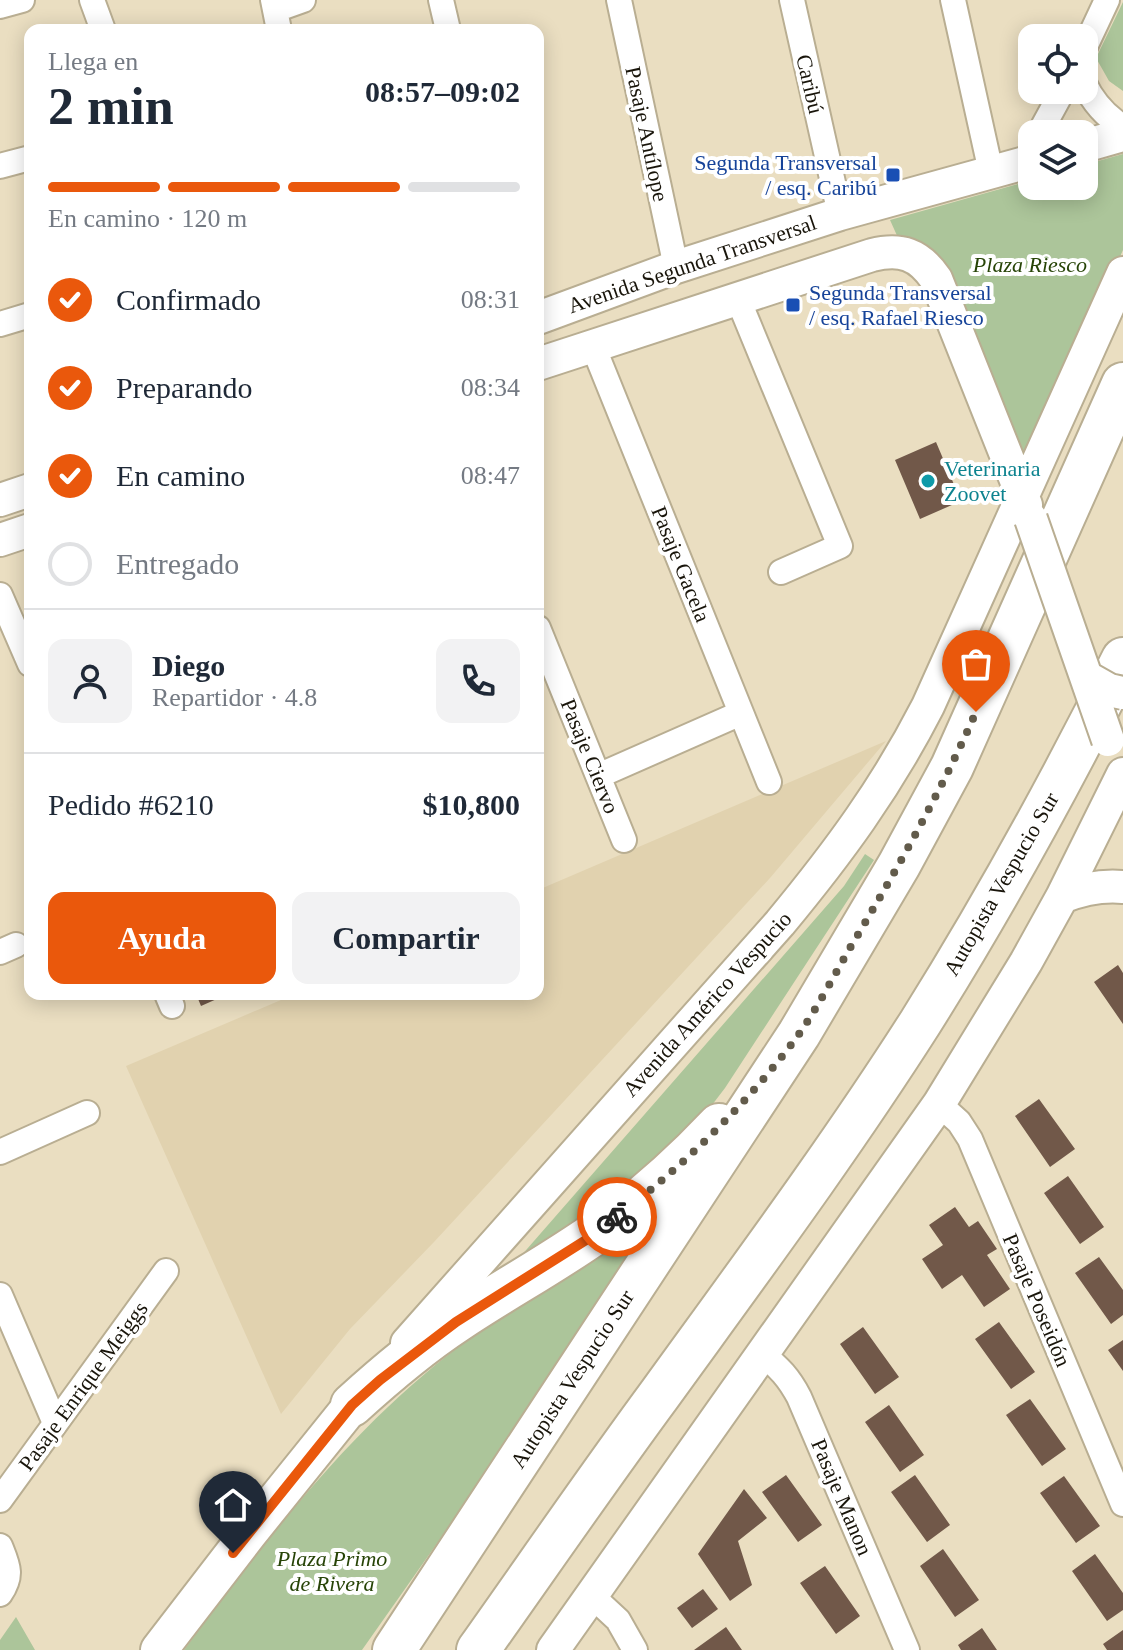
<!DOCTYPE html>
<html lang="es">
<head>
<meta charset="utf-8">
<style>
	:root { --surface:#fff; --page:#f2f2f3; --text:#1f2937; --muted:#747a83; --line:#e0e1e3; --accent:#ea580c }
	body { margin:0; font-family:Georgia,serif; background:var(--page); color:var(--text); height:100vh; display:flex; flex-direction:column; font-size:30px; white-space:nowrap }
	* { box-sizing:border-box; margin:0 }
	p { font-size:26px; color:var(--muted) }
	.icon { flex:none; width:44px; height:44px; fill:none; stroke:currentColor; stroke-width:2; stroke-linecap:round; stroke-linejoin:round }
	.map { position:relative; flex:1; overflow:hidden }
	.details { position:absolute; left:24px; top:24px; width:520px; height:976px; display:flex; flex-direction:column; background:var(--surface); border-radius:16px; box-shadow:0 4px 20px #0003 }
	.details>* { flex:none }
	.fabs { position:absolute; left:1018px; top:24px; display:grid; gap:16px }
	.fabs a { display:grid; place-items:center; width:80px; height:80px; border-radius:16px; background:var(--surface); box-shadow:0 4px 20px #0003; font-size:40px }
	.pin { position:absolute; display:grid; place-items:center; width:68px; height:68px; color:#fff; margin:-82px -34px; border-radius:50% 50% 50% 0; rotate:-45deg; box-shadow:0 0 8px #0007 }
	.pin .icon { rotate:45deg }
	.courier { position:absolute; display:grid; place-items:center; width:80px; height:80px; margin:-40px; border:6px solid #ea580c; border-radius:50%; background:#fff; color:#222; box-shadow:0 2px 10px #0007 }
	.summary em { font-style:normal; font-weight:700 }
	.summary div { display:flex; flex-direction:column-reverse }
	.summary { display:flex; align-items:center; justify-content:space-between; height:136px; padding:0 24px }
	h1 { font-size:52px; font-weight:700; line-height:60px }
	.bar { display:grid; grid-template-columns:repeat(4,1fr); gap:12px 8px; align-content:center; height:96px; padding:0 24px }
	.bar i { height:10px; border-radius:6px; background:var(--line) }
	.bar .selected { background:var(--accent) }
	.bar p { grid-column:span 4 }
	.line { display:flex; align-items:center; gap:20px; padding:0 24px; border-top:2px solid var(--line) }
	.line div { flex:1 }
	.round { display:grid; place-items:center; flex:none; width:84px; height:84px; border-radius:16px; background:var(--page) }
	ol { padding:0 24px; list-style:none }
	li { display:flex; align-items:center; gap:24px; height:88px }
	li p { margin-inline-start:auto }
	li .icon { padding:8px; border-radius:50%; background:var(--accent); color:#fff; stroke-width:4 }
	li:last-child { color:var(--muted) }
	li i { width:44px; height:44px; border:4px solid var(--line); border-radius:50% }
	.button { display:flex; gap:16px; margin-top:auto; padding:16px 24px }
	.button a { flex:1; height:92px; border-radius:16px; background:var(--accent); color:#fff; font-size:32px; font-weight:700; line-height:92px; text-align:center }
	.button a+a { background:var(--page); color:var(--text) }
	.map>svg:first-child { display:block }
	.built { fill:#e1d2af }
	.green { fill:#acc59a }
	.building { fill:#715849 }
	.lines { fill:none; stroke-linecap:round; stroke-linejoin:round }
	.minor-casing { stroke:#b9ae92; stroke-width:28 }
	.secondary-casing { stroke:#b9ae92; stroke-width:36 }
	.primary-casing { stroke:#b9ae92; stroke-width:40 }
	.motorway-casing { stroke:#b9ae92; stroke-width:46 }
	.minor { stroke:#fff; stroke-width:24 }
	.secondary { stroke:#fff; stroke-width:32 }
	.primary { stroke:#fff; stroke-width:36 }
	.motorway { stroke:#fff; stroke-width:42 }
	.secondary-bridge-casing { stroke:#b9ae92; stroke-width:36; stroke-linecap:butt }
	.secondary-bridge { stroke:#fff; stroke-width:32 }
	.done { stroke:#625b4b; stroke-width:8; stroke-dasharray:0 14.4 }
	.route { stroke:#ea580c; stroke-width:10 }
	.transit-dot { fill:#1a4fb4; stroke:#fff; stroke-width:3 }
	.culture-dot { fill:#0f9aa8; stroke:#fff; stroke-width:3 }
	.labels { text-anchor:middle; dominant-baseline:central; stroke-width:8; stroke-linejoin:round; paint-order:stroke }
	.street-label { font-size:22px; fill:#19150b; stroke:#fff }
	.transit-label { font-size:22px; fill:#164399; stroke:#fff; text-anchor:end }
	.park-label { font-size:22px; font-style:italic; fill:#274407; stroke:#fff }
	.culture-label { font-size:22px; fill:#0d838f; stroke:#fff; text-anchor:start }
</style>
</head>
<body>
<div class="map">
<svg width="1123" height="1650" viewBox="0 0 1123 1650">
	<rect width="100%" height="100%" fill="#eadec1"/>
	<path class="built" d="M886,741L770,878L434,1242L350,1329L281,1414L126,1066L295,994H538V890Z"/>
	<path class="green" d="M1123,2V91L1109,81L1096,58Z
		M1123,154V250L1026,464L899,240L890,220L1032,180V186H1084V165Z
		M865,854L874,860L725,1088L686,1139L641,1186L499,1281L844,886Z
		M670,1199L673,1208L362,1650H184C266,1540 350,1428 461,1345C510,1308 565,1281 615,1246C634,1233 652,1215 670,1199Z
		M16,1617L35,1650H0V1640Z"/>
	<path class="building" d="M936,442L961,501L920,519L895,460Z
		M1118,965L1123,973V1024L1094,982Z
		M196,994H228L201,1006Z
		M1039,1099L1075,1149L1050,1167L1015,1116Z
		M1068,1176L1104,1227L1080,1244L1044,1193Z
		M955,1207L969,1227L978,1221L997,1249L987,1255L1010,1289L984,1307L962,1275L942,1289L922,1259L943,1245L929,1225Z
		M1099,1257L1123,1290V1315L1111,1324L1075,1273Z
		M999,1322L1035,1372L1011,1389L975,1339Z
		M863,1327L899,1377L875,1394L840,1344Z
		M1123,1340V1371L1108,1350Z
		M1030,1399L1066,1449L1042,1466L1006,1415Z
		M889,1405L924,1455L900,1472L865,1422Z
		M786,1475L822,1525L798,1542L762,1492Z
		M915,1475L950,1525L927,1542L891,1492Z
		M1064,1476L1100,1526L1076,1543L1040,1493Z
		M744,1489L767,1518L738,1541L752,1585L730,1601L698,1554Z
		M943,1549L979,1600L955,1617L920,1566Z
		M1095,1554L1123,1593V1610L1107,1621L1072,1571Z
		M825,1566L860,1616L836,1634L800,1583Z
		M703,1589L718,1609L692,1628L677,1608Z
		M726,1627L742,1650H694Z
		M982,1628L997,1650H961L958,1645Z
		M1123,1630V1650H1107L1103,1644Z"/>
	<g class="lines">
		<defs>
			<path id="minor" d="M92,0L103,30
				M273,0L279,30
				M441,0L448,30
				M619,0L676,267
				M792,0L840,214
				M953,0L991,172
				M0,6L22,0
				M275,10L303,0
				M1084,49L1107,0
				M1084,83C1093,102 1105,116 1123,127
				M1039,134L1063,90
				M0,166L30,158
				M738,299L840,546L781,572
				M0,324L30,315
				M593,346L769,782
				M0,595L30,664
				M538,628L624,840
				M598,776L741,713
				M0,952L16,945
				M167,994L172,1006
				M939,1104L959,1122L970,1139L1123,1504
				M0,1152L87,1113
				M0,1295L55,1423
				M762,1354C779,1367 789,1378 799,1397L907,1650
				M0,1500L166,1271
				M0,1546C8,1566 13,1575 0,1594
				M591,1595L618,1620L635,1650"/>
			<path id="secondary" d="M1084,146L1123,135
				M538,318L676,267L840,214L1032,161
				M538,364L872,255C901,248 919,254 936,279L1026,505
				M0,500L30,490
				M0,540L30,530
				M1062,897C1082,889 1101,885 1123,887
				M407,1343L780,923C838,853 886,788 928,706L1123,273
				M553,1650L939,1104L1026,962L1062,897L1123,774"/>
			<path id="primary" d="M159,1650L249,1533L352,1405"/>
			<path id="motorway" d="M352,1405C385,1375 419,1346 457,1321C509,1286 565,1257 615,1219C652,1191 687,1159 719,1125
				M394,1650L799,1034L899,865L952,767L1123,384
				M478,1650C539,1564 598,1478 660,1394C749,1271 839,1150 920,1023C994,905 1061,783 1123,659"/>
		</defs>
		<use href="#minor" class="minor-casing"/>
		<use href="#secondary" class="secondary-casing"/>
		<use href="#primary" class="primary-casing"/>
		<use href="#motorway" class="motorway-casing"/>
		<use href="#minor" class="minor"/>
		<use href="#secondary" class="secondary"/>
		<use href="#primary" class="primary"/>
		<use href="#motorway" class="motorway"/>
		<defs>
			<path id="secondary-bridge" d="M1031,519L1108,740
				M1086,677L1109,690L1123,693"/>
		</defs>
		<use href="#secondary-bridge" class="secondary-bridge-casing"/>
		<use href="#secondary-bridge" class="secondary-bridge"/>
	</g>
	<g class="lines">
		<path class="done" d="M617,1217C684,1165 747,1104 797,1037C817,1009 833,977 850,948C896,871 940,794 976,712"/>
		<path class="route" d="M233,1553L352,1405L380,1380L456,1322L586,1240L617,1217"/>
	</g>
	<g class="transit-dot">
		<rect x="885" y="167" width="16" height="16" rx="4"/>
		<rect x="785" y="297" width="16" height="16" rx="4"/>
	</g>
	<circle class="culture-dot" cx="928" cy="481" r="8"/>
	<g class="labels">
		<g class="street-label">
			<text transform="translate(810 84) rotate(77)">Caribú</text>
			<text transform="translate(647 134) rotate(78)">Pasaje Antílope</text>
			<text transform="translate(692 264) rotate(-19)">Avenida Segunda Transversal</text>
			<text transform="translate(681 564) rotate(68)">Pasaje Gacela</text>
			<text transform="translate(590 756) rotate(68)">Pasaje Ciervo</text>
			<text transform="translate(1001 884) rotate(-60)">Autopista Vespucio Sur</text>
			<text transform="translate(707 1004) rotate(-48)">Avenida Américo Vespucio</text>
			<text transform="translate(1037 1300) rotate(67)">Pasaje Poseidón</text>
			<text transform="translate(572 1379) rotate(-57)">Autopista Vespucio Sur</text>
			<text transform="translate(83 1386) rotate(-54)">Pasaje Enrique Meiggs</text>
			<text transform="translate(842 1497) rotate(67)">Pasaje Manon</text>
		</g>
		<g class="transit-label">
			<text x="877" y="162">Segunda Transversal<tspan x="877" dy="25">/ esq. Caribú</tspan></text>
			<text x="809" y="292" text-anchor="start">Segunda Transversal<tspan x="809" dy="25">/ esq. Rafael Riesco</tspan></text>
		</g>
		<g class="park-label">
			<text x="1030" y="264">Plaza Riesco</text>
			<text x="332" y="1558">Plaza Primo<tspan x="332" dy="25">de Rivera</tspan></text>
		</g>
		<g class="culture-label">
			<text x="944" y="468">Veterinaria<tspan x="944" dy="25">Zoovet</tspan></text>
		</g>
	</g>
</svg>
<div class="fabs">
<a><svg class="icon" aria-label="locate" viewBox="0 0 24 24"><circle cx="12" cy="12" r="6"/><path d="M12 2v4M12 18v4M2 12h4M18 12h4"/></svg></a>
<a><svg class="icon" aria-label="layers" viewBox="0 0 24 24"><path d="M12 4l9 5-9 5-9-5zM3 14l9 5 9-5"/></svg></a>
</div>
<div class="pin" style="left:976px;top:712px;background:#ea580c"><svg class="icon" aria-label="bag" viewBox="0 0 24 24"><path d="M5 8h14l-1 12H6zM9 8a3 3 0 0 1 6 0"/></svg></div>
<div class="pin" style="left:233px;top:1553px;background:#1f2937"><svg class="icon" aria-label="home" viewBox="0 0 24 24"><path d="M3 11l9-7 9 7M6 9v11h12V9"/></svg></div>
<div class="courier" style="left:617px;top:1217px"><svg class="icon" aria-label="bike" viewBox="0 0 24 24"><circle cx="6" cy="16" r="4"/><circle cx="18" cy="16" r="4"/><path d="M6 16l4-8h5l3 8M10 8l3 8H6M13 5h3"/></svg></div>
<section class="details">
<div class="summary"><div><h1>2 min</h1><p>Llega en</p></div><em>08:57–09:02</em></div>
<div class="bar"><i class="selected"></i><i class="selected"></i><i class="selected"></i><i></i><p>En camino · 120 m</p></div>
<ol>
<li><svg class="icon" aria-label="check" viewBox="0 0 24 24"><path d="M5 12l5 5 9-10"/></svg>Confirmado<p>08:31</p></li>
<li><svg class="icon" aria-label="check" viewBox="0 0 24 24"><path d="M5 12l5 5 9-10"/></svg>Preparando<p>08:34</p></li>
<li><svg class="icon" aria-label="check" viewBox="0 0 24 24"><path d="M5 12l5 5 9-10"/></svg>En camino<p>08:47</p></li>
<li><i></i>Entregado</li>
</ol>
<div class="line" style="height:144px"><a class="round"><svg class="icon" aria-label="person" viewBox="0 0 24 24"><circle cx="12" cy="8" r="4"/><path d="M4 21q1-7 8-7t8 7"/></svg></a><div><b>Diego</b><p>Repartidor · 4.8</p></div><a class="round"><svg class="icon" aria-label="phone" viewBox="0 0 24 24"><path d="M5 4h4l2 5-3 2q2 4 5 5l2-3 5 2v4C11 20 4 13 5 4z"/></svg></a></div>
<div class="line" style="height:104px"><div>Pedido #6210</div><b>$10,800</b></div>
<div class="button"><a>Ayuda</a><a>Compartir</a></div>
</section>
</div>
</body>
</html>
